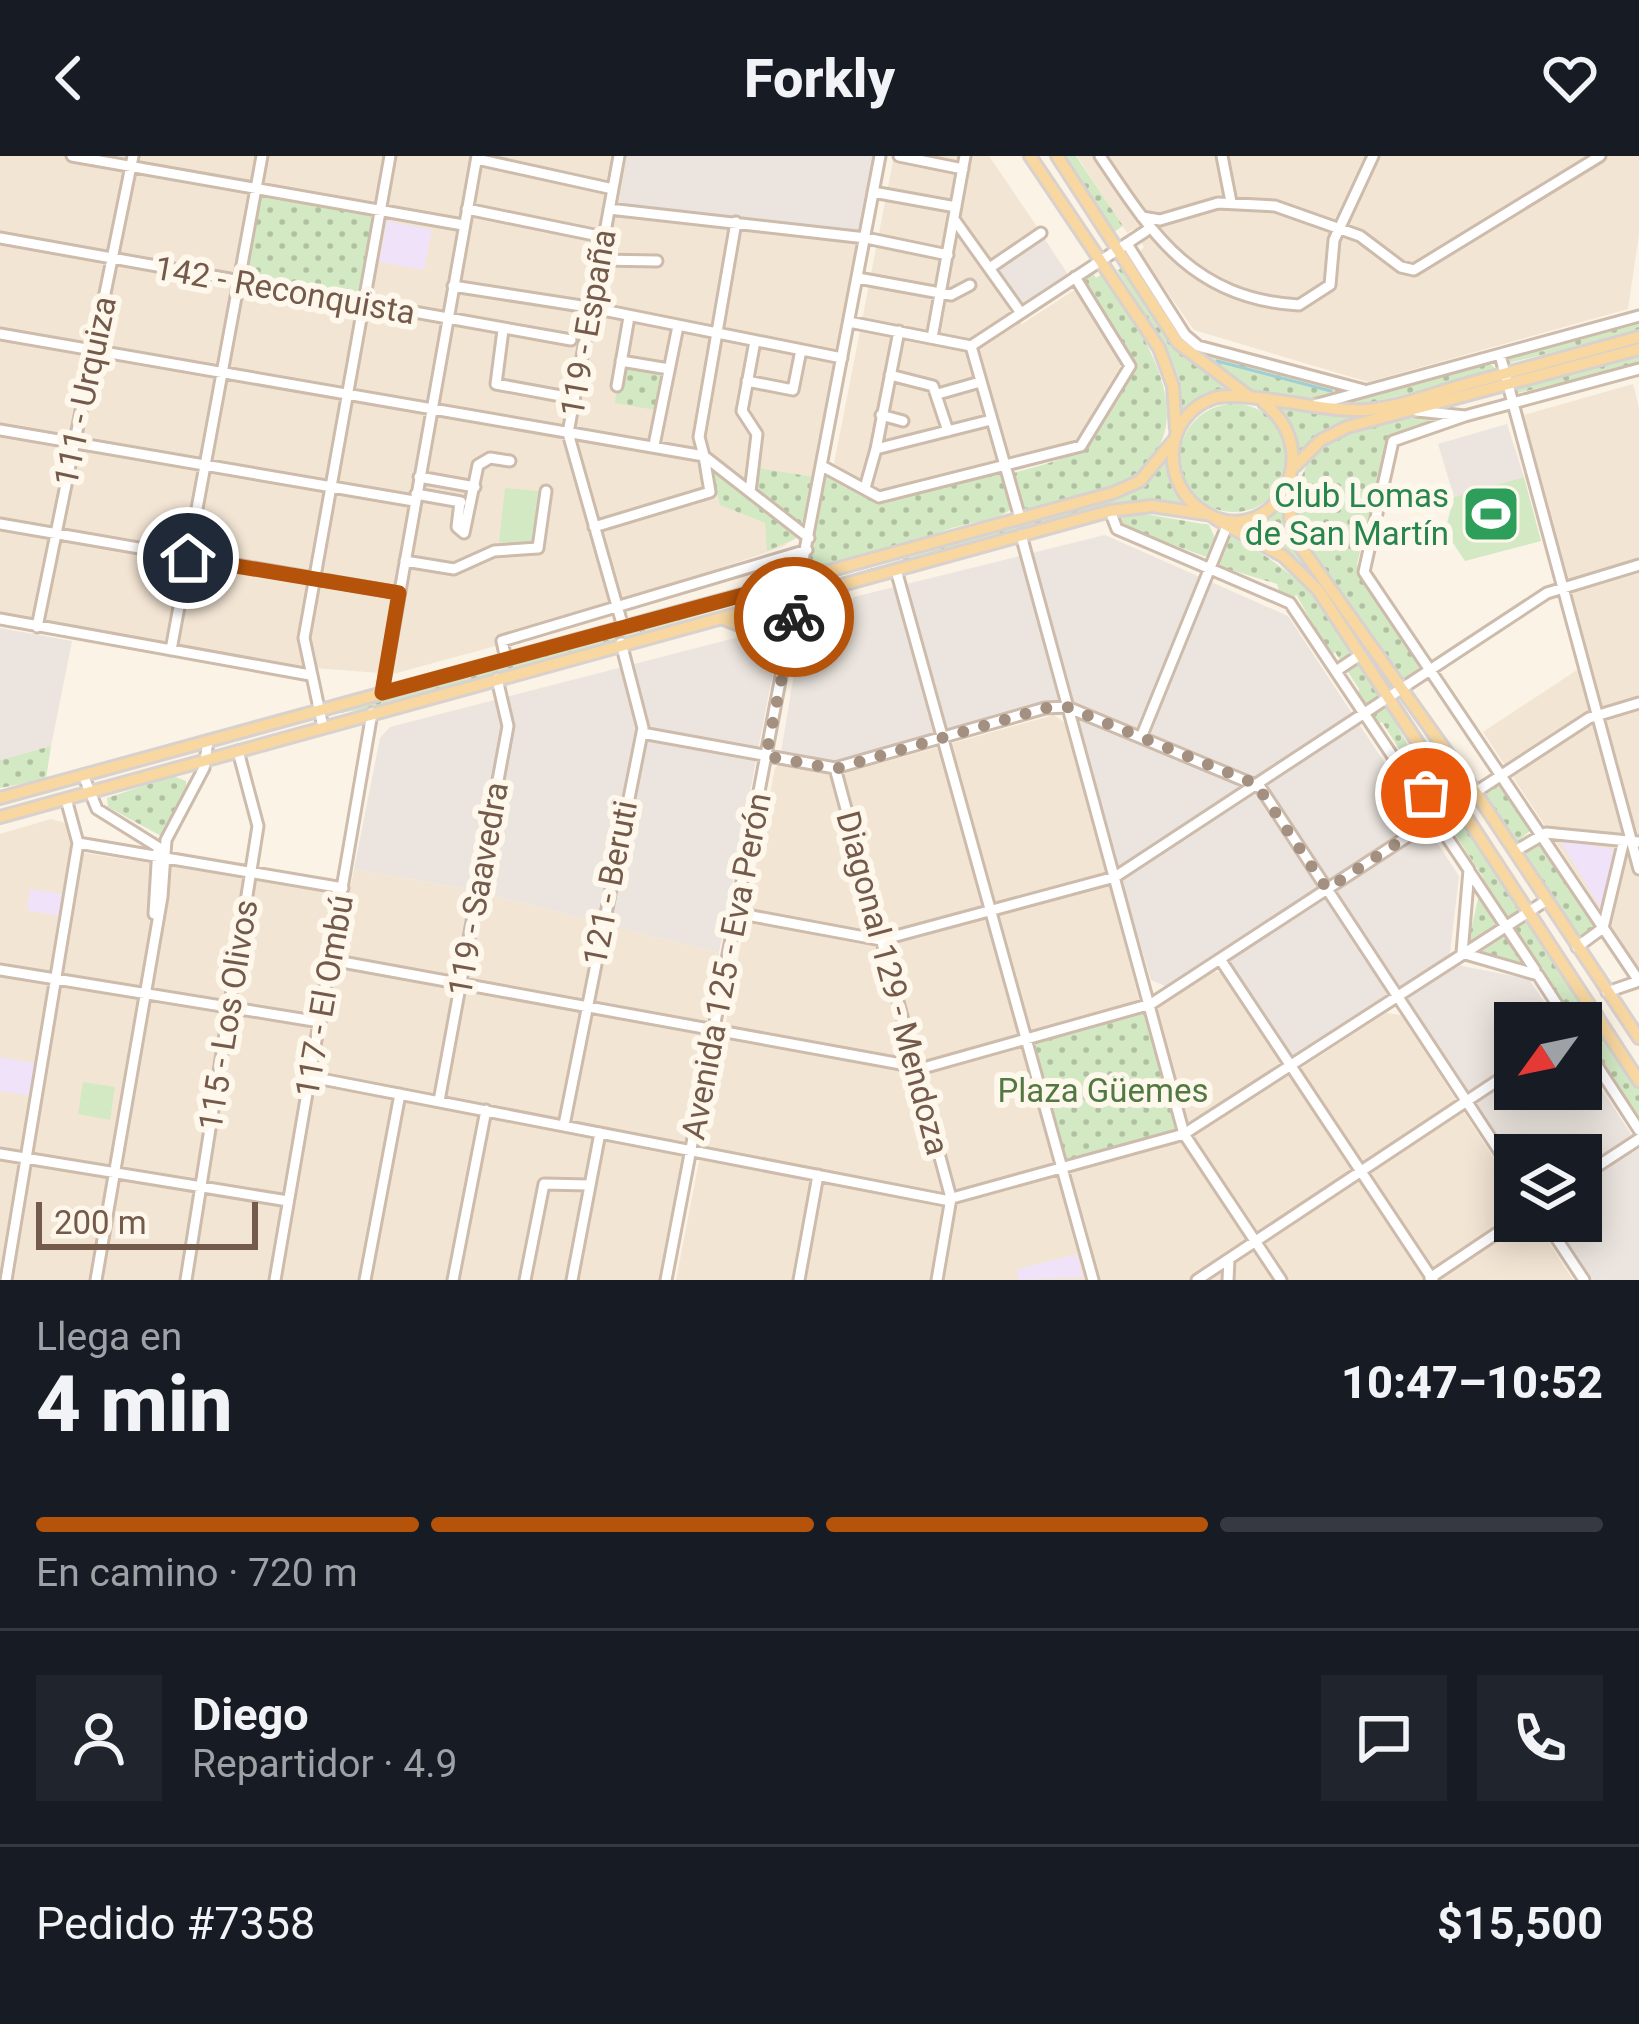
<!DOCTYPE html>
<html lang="es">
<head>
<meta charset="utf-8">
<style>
	:root { --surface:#171b24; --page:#20242c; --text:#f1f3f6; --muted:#9ea1a6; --line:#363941; --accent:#b45309 }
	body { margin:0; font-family:Roboto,sans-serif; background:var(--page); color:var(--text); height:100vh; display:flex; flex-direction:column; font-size:45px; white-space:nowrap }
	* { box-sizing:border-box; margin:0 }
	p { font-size:39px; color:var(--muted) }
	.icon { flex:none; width:66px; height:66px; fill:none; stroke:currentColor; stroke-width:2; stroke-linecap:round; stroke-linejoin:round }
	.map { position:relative; height:1124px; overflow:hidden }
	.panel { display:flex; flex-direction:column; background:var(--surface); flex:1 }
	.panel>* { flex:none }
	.needle { width:78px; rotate:237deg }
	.controls { position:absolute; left:1494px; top:846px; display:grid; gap:24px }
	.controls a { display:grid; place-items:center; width:108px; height:108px; border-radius:0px; background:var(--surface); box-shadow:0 6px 30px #0003; font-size:60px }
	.scale { position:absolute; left:36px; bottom:30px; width:222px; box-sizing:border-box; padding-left:12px; border:6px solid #745a4b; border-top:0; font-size:33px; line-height:42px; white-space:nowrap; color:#745a4b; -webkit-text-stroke:9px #fef7eb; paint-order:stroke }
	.pin { position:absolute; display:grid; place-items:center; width:102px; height:102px; color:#fff; margin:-51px; border:6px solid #fff; border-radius:50%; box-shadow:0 3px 12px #0007 }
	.courier { position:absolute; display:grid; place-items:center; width:120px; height:120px; margin:-60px; border:9px solid #b45309; border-radius:50%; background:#fff; color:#222; box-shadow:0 3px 15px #0007 }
	.headline em { font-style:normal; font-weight:800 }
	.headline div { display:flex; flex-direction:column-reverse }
	.headline { display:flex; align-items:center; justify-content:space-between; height:204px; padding:0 36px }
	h1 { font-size:78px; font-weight:800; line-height:90px }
	.bar { display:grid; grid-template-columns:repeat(4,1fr); gap:18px 12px; align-content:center; height:144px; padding:0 36px }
	.bar i { height:15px; border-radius:9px; background:var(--line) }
	.bar .selected { background:var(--accent) }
	.bar p { grid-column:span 4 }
	.line { display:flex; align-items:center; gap:30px; padding:0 36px; border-top:3px solid var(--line) }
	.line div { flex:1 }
	.round { display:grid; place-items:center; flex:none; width:126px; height:126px; border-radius:0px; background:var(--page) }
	header { display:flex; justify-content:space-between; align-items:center; height:156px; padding:0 36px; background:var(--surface); font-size:54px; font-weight:800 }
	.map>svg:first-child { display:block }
	.residential { fill:#f3e5d4 }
	.industrial { fill:#ece5df }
	.education { fill:#f0e2f8 }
	.grass { fill:url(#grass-dots) }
	.pitch { fill:#d3e9c4 }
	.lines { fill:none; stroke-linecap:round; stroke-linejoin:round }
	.stream { stroke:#a1cdd6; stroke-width:3 }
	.minor-casing { stroke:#cdbbac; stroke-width:15 }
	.major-casing { stroke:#d8d1cd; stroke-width:16 }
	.minor { stroke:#fff; stroke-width:9 }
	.major { stroke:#f8d7a0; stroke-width:10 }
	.done { stroke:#a39081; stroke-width:12; stroke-dasharray:0 21.6 }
	.route { stroke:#b45309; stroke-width:15 }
	.labels { text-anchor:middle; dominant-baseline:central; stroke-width:12; stroke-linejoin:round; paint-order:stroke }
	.street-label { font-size:33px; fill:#745a4b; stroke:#fef7eb }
	.leisure-label { font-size:33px; fill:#27864d; stroke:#fef7eb; text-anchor:end }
	.park-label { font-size:33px; fill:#537943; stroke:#fef7eb }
</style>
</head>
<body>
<header><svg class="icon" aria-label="back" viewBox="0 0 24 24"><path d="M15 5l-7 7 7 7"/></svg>Forkly<svg class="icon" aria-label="heart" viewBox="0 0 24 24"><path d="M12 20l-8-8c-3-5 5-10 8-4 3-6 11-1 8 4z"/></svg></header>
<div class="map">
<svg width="1639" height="1124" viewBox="0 0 1639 1124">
	<defs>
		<pattern id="grass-dots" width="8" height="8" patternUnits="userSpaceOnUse" patternTransform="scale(3)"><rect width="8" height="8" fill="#d3e9c4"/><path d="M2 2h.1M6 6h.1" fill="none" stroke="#b0c0a1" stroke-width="1.8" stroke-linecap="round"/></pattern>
	</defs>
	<rect width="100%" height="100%" fill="#fbf3e5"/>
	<path class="residential" d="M0,0H876L805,376L784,390L492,491L393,518L301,511L0,456Z
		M894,0H989L1038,72L983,111L1022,168L1076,133L1122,207L1076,285L877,336L834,308Z
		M1077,0H1639V78L1628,153L1368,226L1194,174L1139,96L1144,91L1133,73L1127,77Z
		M1633,228L1639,252V812L1483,576L1589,506L1524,259Z
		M1054,559L1068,569L1142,855L1158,851L1214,815L1221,817L1292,918L1386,857L1401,859L1515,1035V1065H1535L1573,1124H676L775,612L780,608L845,617Z
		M51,663L69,668L72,695L349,738L354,713L472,734L719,797L710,882L661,1124H0V678Z"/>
	<path class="industrial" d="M627,0H873L858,74L619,47Z
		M1044,82L1069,120L1022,151L997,113Z
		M1507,268L1524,321L1454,341L1438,288Z
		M1105,379L1288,460L1459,720L1450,797L1457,809L1529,823L1558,867H1515V933H1581V902L1639,990V1124H1593L1554,1065H1581V999H1515V1006L1400,833L1293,900L1224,798L1165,830L1151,824L1068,543L833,607L781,596L796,506L854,441Z
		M0,472L72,485L51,590L0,604Z
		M739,481L774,511L719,797L472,734L354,713L380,582L390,571Z"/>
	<path class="education" d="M387,65L432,74L424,114L379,106Z
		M1560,684L1617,694L1605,750H1599Z
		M30,733L63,738L59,760L27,754Z
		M0,901L35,907L30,940L0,935Z
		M1077,1098L1083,1121L1019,1124L1016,1114Z"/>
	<path class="grass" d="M1064,0H1076L1123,70L1114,76Z
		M261,41L373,60L359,141L247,122Z
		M1128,102L1191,190L1345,236C1231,265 1182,187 1128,102Z
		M1121,112L1173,189L1232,235L1209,236L1180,258V225L1169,197L1117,114Z
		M1092,116L1096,122L1102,118C1144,178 1215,277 1119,328C1093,341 1057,347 1028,355L1021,347L1013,317C1100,295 1091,289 1133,213L1126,192L1082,122Z
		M1639,164V175L1505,208L1510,199Z
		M1639,198V208L1514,238L1516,232Z
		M621,205L669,213L661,255L615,247Z
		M1488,206L1496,213L1491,217L1365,248L1330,249Z
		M1494,225L1348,268L1300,297L1280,253L1362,259Z
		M1180 302a54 54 0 1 1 108 0a54 54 0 1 1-108 0Z
		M1408,261L1443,262L1401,276L1386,293L1357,408L1419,509L1418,517L1407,526L1398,522L1295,374L1296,333L1308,306L1335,281Z
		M1166,303L1172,332L1190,351L1159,345L1116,347L818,428L1115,341L1141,328Z
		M710,308L799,381L767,395L765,367L720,349Z
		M757,312L814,321L804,372L755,334Z
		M826,315L874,343L1000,317L1013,351C999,368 952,365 928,383L814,411L808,407Z
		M1286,341L1288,380L1386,526L1299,408L1234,368L1271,354Z
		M1139,357L1209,369L1216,384L1209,402L1120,369V359Z
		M1230,380C1314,422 1333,464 1381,539L1368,548L1357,542L1359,533L1335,496L1331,501L1296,438L1293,445L1280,438L1277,428L1218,410Z
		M772,439L366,553L332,558L735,445Z
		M786,451L789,456L779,498L744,464Z
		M1379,550L1388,552L1427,625L1423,636L1415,631L1419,624L1382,566L1375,569L1372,559Z
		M51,590L46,623L0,632V604Z
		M173,620L186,625L187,635L161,680L108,651L107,642Z
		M1495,627L1503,629L1532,673L1517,686L1483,642Z
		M1460,658L1522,752L1468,787L1483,721L1447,666Z
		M1540,683L1598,774L1581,785L1522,696Z
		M1527,761L1588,856L1576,865L1539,810L1473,797Z
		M1146,857L1179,977L1060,1010L1027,890Z
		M1596,867L1639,932V963L1582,876Z"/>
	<path class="pitch" d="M1524,321L1541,385L1465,405L1445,375L1454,341Z
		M505,332L538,335L533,389L499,386Z
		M83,926L115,931L110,964L78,958Z"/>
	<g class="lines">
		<path class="stream" d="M1217,205L1331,235"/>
		<defs>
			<path id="minor" d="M72,0L463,69
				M619,0L568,277L623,471
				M899,0L963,13
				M1100,0C1152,78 1193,143 1299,149L1330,129L1334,84L1373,0
				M1222,0L1231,46
				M477,3L613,33
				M873,36L956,51
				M467,53L604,81
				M609,53L866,82L948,99
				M1142,61L1160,64L1218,47L1275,50L1360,80L1401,111L1414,114L1600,0
				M954,63L1021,157
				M736,66L699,281L704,300L809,382
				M0,82L571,184
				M1127,88L1185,179L1198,190L1364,234
				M600,104L657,105
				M991,111L1041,77
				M858,122L951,139L970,129
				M453,130L588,151L842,202
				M849,166L971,190L1146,75
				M503,174L496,228L561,240
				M0,178L704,300L710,336L594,371
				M932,182L965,0
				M971,190L1020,362
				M1500,199L1639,713
				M621,205L669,213
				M890,219L933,230L948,275
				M747,225L793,234L801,194
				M617,230L629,161
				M938,238L980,226
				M1314,249L1639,160
				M1417,255L1465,260L1639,213
				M881,259L903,265
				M1465,260L1393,285L1364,416L1639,825
				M0,274L414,345
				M654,289L678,170
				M876,293L899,175
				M822,310L879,341L1081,290L1130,210L1075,121
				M419,321L475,331
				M865,332L876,293L991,264
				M750,336L757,278L742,255L755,185
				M416,338L461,346
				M460,346L457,371L464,377L478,309L490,302L510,305
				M1110,355L1117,373L1290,447L1469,714L1462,797L1538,819L1569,867
				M0,368L399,437
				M1021,379L1184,978L1281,1124
				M405,405L454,413L494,395L538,392L546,335
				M896,414L1093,1124
				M0,463L310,519
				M37,471L133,0
				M171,494L262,0
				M506,503L502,485L807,394
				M1336,515L1360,499
				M382,537L477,0
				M323,571L304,482L390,0
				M642,577L835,612L1045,552L1067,551L1260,631L1515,1019
				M1142,579L1227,370
				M835,612L951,1042L937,1124
				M83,619L97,653L158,691L154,758
				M78,687L343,732
				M1515,695L1546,677L1639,686
				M1471,718L1535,814
				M736,757L881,784L1115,721L1547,437L1639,409
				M1577,791L1603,772L1623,688
				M1220,803L1433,1124
				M331,804L923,912L1151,848L1589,562L1639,547
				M0,814L320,866
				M1607,836L1639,825
				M1581,869L1597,859
				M1581,885L1639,974
				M311,921L945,1044L1184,978L1547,744
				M439,945L508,570L497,523
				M564,969L643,572L621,487
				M0,998L288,1045
				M1581,1021L1639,983
				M1545,1065L1584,1124
				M1430,1122L1515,1065
				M6,1124L78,687L66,643
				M96,1124L162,741L166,684L204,612L208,585
				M186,1124L258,670L238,595
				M275,1124L372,557
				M365,1124L400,938
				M453,1124L486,954
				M525,1124L544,1028L588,1029
				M572,1124L600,977
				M666,1124L880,0
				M799,1124L818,1019
				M1197,1124L1515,913
				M1228,1124L1229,1104"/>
			<path id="major" d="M1030,0L1159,192L1173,230L1176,273
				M1057,0L1178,187L1247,239
				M1264,247C1330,299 1269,395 1206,357C1160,331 1161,260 1214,242C1241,233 1325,257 1366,254C1399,251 1432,238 1463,229C1522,213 1580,197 1639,181
				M1295,310L1321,284L1347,271L1639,193
				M1291,327L1290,363L1300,390L1476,637L1639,882
				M1216,363L1283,400L1318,434L1639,925
				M724,463L744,471L783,508
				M0,642L1113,337L1140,325L1174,284
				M1421,645L1431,626L1426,608
				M0,661L1110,355L1152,350L1206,358"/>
		</defs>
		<use href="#minor" class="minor-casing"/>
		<use href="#major" class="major-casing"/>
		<use href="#minor" class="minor"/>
		<use href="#major" class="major"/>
	</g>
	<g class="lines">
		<path class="done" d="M794,461L766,600L835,613L1045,552L1067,551L1256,628L1327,733L1434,663L1421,644L1426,637"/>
		<path class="route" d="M188,402L399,437L382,537L802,423L794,461"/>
	</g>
	<defs>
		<symbol id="stadium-square" viewBox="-11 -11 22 22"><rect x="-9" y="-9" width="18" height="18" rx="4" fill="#2e9e5b" stroke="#fef7eb"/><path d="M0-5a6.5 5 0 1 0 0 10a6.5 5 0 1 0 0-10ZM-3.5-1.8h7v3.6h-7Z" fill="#fff"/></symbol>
	</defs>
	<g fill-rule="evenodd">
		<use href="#stadium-square" x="1458" y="325" width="66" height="66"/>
	</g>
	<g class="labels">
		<g class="street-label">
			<text transform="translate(285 134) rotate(10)">142 - Reconquista</text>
			<text transform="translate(588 167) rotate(-80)">119 - España</text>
			<text transform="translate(85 235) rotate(-78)">111 - Urquiza</text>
			<text transform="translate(610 727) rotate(-79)">121 - Beruti</text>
			<text transform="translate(478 733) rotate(-80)">119 - Saavedra</text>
			<text transform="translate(726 810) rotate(-79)">Avenida 125 - Eva Perón</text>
			<text transform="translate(893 827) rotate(75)">Diagonal 129 - Mendoza</text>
			<text transform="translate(324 840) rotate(-80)">117 - El Ombú</text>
			<text transform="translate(228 859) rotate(-81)">115 - Los Olivos</text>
		</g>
		<g class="leisure-label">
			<text x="1449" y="339">Club Lomas<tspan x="1449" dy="38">de San Martín</tspan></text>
		</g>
		<g class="park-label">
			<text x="1103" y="934">Plaza Güemes</text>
		</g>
	</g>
</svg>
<div class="controls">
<a><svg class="needle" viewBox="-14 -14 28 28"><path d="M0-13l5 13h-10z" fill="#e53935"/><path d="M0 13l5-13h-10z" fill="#9ea1a6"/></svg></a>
<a><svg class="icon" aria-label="layers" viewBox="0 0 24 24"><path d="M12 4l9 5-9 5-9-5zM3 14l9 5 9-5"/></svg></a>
</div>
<div class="scale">200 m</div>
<div class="pin" style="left:1426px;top:637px;background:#ea580c"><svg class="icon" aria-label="bag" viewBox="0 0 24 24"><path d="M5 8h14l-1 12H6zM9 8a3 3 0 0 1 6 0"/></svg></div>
<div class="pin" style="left:188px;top:402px;background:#1f2937"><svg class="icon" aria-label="home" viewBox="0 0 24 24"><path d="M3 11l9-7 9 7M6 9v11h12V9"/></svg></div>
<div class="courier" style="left:794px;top:461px"><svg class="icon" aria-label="bike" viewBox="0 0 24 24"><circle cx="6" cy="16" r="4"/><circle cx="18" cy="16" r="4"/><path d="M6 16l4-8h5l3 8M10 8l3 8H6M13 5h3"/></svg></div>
</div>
<section class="panel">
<div class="headline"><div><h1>4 min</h1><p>Llega en</p></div><em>10:47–10:52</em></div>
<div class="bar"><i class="selected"></i><i class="selected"></i><i class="selected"></i><i></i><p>En camino · 720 m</p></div>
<div class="line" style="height:216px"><a class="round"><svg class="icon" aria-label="person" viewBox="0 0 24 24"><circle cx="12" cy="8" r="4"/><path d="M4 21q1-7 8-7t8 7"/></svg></a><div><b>Diego</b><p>Repartidor · 4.9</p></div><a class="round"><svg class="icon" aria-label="chat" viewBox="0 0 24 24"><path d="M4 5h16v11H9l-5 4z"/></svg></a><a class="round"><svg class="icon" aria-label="phone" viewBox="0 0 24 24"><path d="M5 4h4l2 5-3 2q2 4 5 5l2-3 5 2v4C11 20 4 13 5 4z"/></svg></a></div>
<div class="line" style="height:156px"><div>Pedido #7358</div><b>$15,500</b></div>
</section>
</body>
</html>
